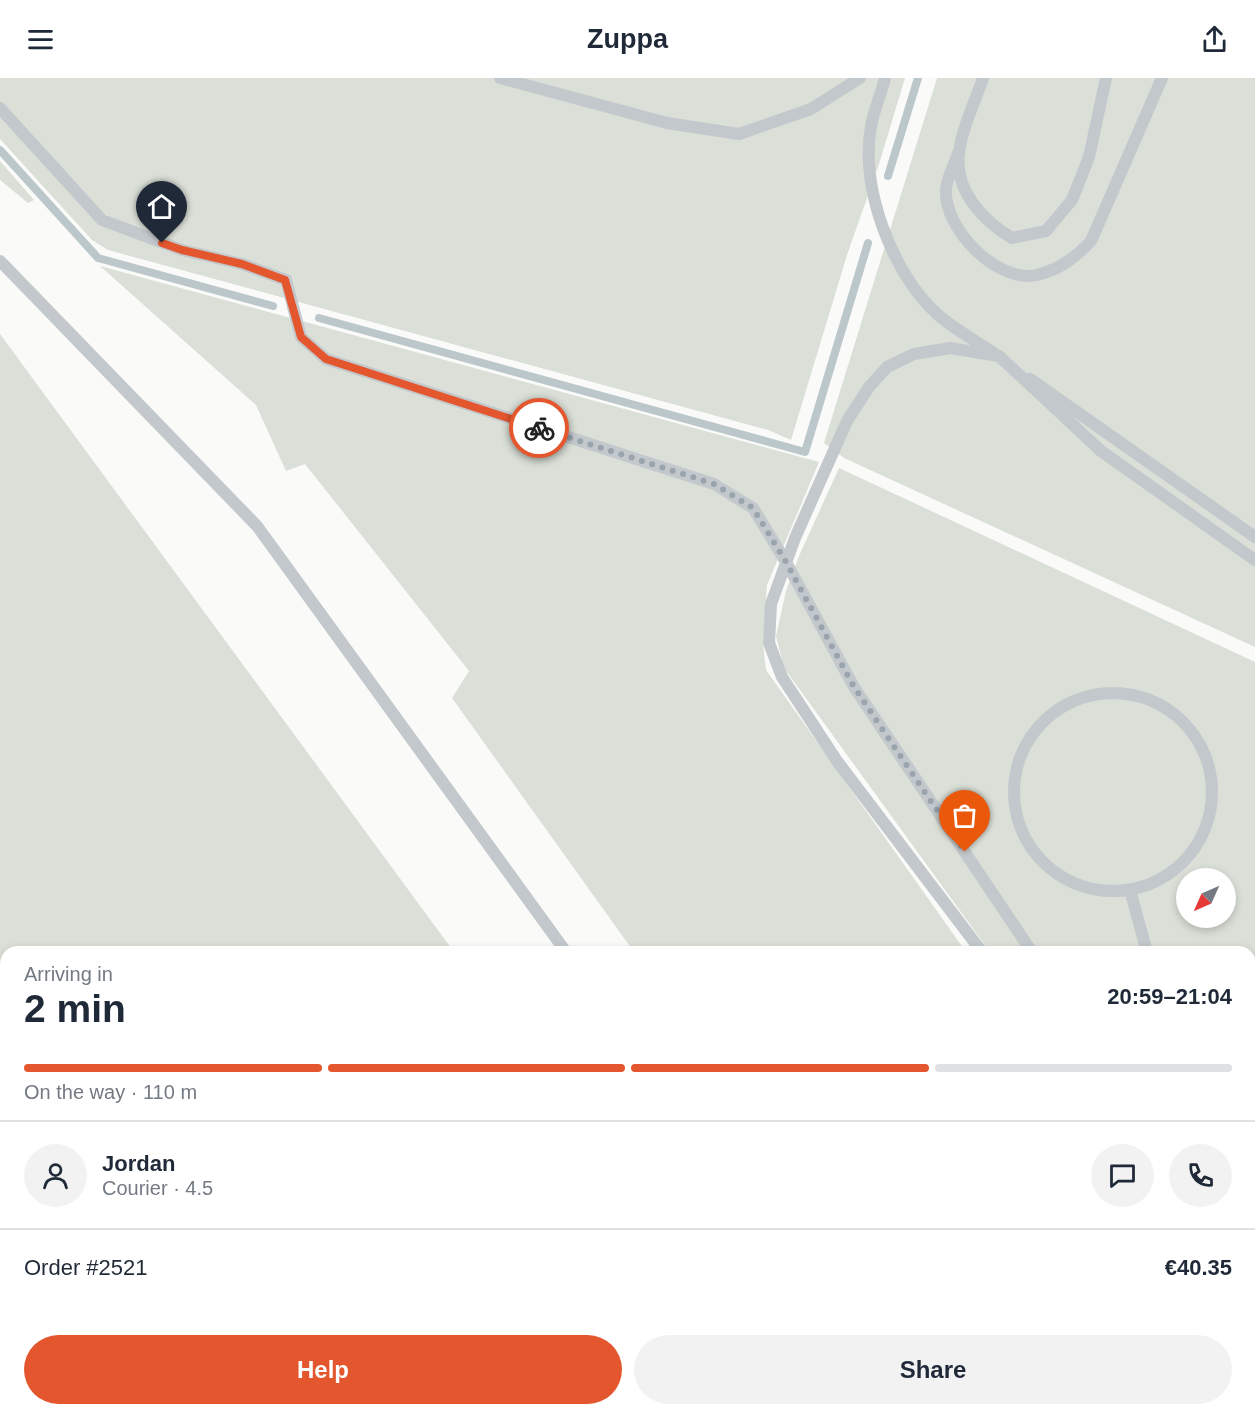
<!DOCTYPE html>
<html lang="en">
<head>
<meta charset="utf-8">
<style>
	:root { --surface:#fff; --page:#f2f2f3; --text:#1f2937; --muted:#747a83; --line:#e0e1e3; --accent:#e4572e }
	body { margin:0; font-family:Helvetica,sans-serif; background:var(--page); color:var(--text); height:100vh; display:flex; flex-direction:column; font-size:22px; white-space:nowrap }
	* { box-sizing:border-box; margin:0 }
	p { font-size:20px; color:var(--muted) }
	.icon { flex:none; width:33px; height:33px; fill:none; stroke:currentColor; stroke-width:2; stroke-linecap:round; stroke-linejoin:round }
	.map { position:relative; flex:1; overflow:hidden }
	.details { position:absolute; left:0px; top:868px; width:1256px; height:470px; display:flex; flex-direction:column; background:var(--surface); border-radius:18px 18px 0 0; box-shadow:0 3px 9px #0003 }
	.details>* { flex:none }
	.needle { width:39px; rotate:225deg }
	.fabs { position:absolute; left:1176px; top:790px; display:grid; gap:12px }
	.fabs a { display:grid; place-items:center; width:60px; height:60px; border-radius:50%; background:var(--surface); box-shadow:0 3px 9px #0003; font-size:30px }
	.pin { position:absolute; display:grid; place-items:center; width:51px; height:51px; color:#fff; margin:-62px -26px; border-radius:50% 50% 50% 0; rotate:-45deg; box-shadow:0 0 6px #0007 }
	.pin .icon { rotate:45deg }
	.courier { position:absolute; display:grid; place-items:center; width:60px; height:60px; margin:-30px; border:4px solid #e4572e; border-radius:50%; background:#fff; color:#222; box-shadow:0 2px 8px #0007 }
	.summary em { font-style:normal; font-weight:600 }
	.summary div { display:flex; flex-direction:column-reverse }
	.summary { display:flex; align-items:center; justify-content:space-between; height:102px; padding:0 24px }
	h1 { font-size:39px; font-weight:600; line-height:45px }
	.bar { display:grid; grid-template-columns:repeat(4,1fr); gap:9px 6px; align-content:center; height:72px; padding:0 24px }
	.bar i { height:8px; border-radius:4px; background:var(--line) }
	.bar .current { background:var(--accent) }
	.bar p { grid-column:span 4 }
	.line { display:flex; align-items:center; gap:15px; padding:0 24px; border-top:2px solid var(--line) }
	.line div { flex:1 }
	.round { display:grid; place-items:center; flex:none; width:63px; height:63px; border-radius:32px; background:var(--page) }
	.primary-button { display:flex; gap:12px; margin-top:auto; padding:12px 24px }
	.primary-button a { flex:1; height:69px; border-radius:36px; background:var(--accent); color:#fff; font-size:24px; font-weight:600; line-height:69px; text-align:center }
	.primary-button a+a { background:var(--page); color:var(--text) }
	header { display:flex; justify-content:space-between; align-items:center; height:78px; padding:0 24px; background:var(--surface); font-size:27px; font-weight:600 }
	.map>svg:first-child { display:block }
	.green { fill:#dadfd7; fill-rule:evenodd }
	.lines { fill:none; stroke-linecap:round; stroke-linejoin:round }
	.stream { stroke:#bbc7cb; stroke-width:8 }
	.service { stroke:#c3c8cc; stroke-width:12 }
	.done { stroke:#99a4ac; stroke-width:6; stroke-dasharray:0 10.8 }
	.route { stroke:#e4572e; stroke-width:8 }
</style>
</head>
<body>
<header><svg class="icon" aria-label="menu" viewBox="0 0 24 24"><path d="M4 6h16M4 12h16M4 18h16"/></svg>Zuppa<svg class="icon" aria-label="share" viewBox="0 0 24 24"><path d="M12 15V3M7 8l5-5 5 5M5 13v7h14v-7"/></svg></header>
<div class="map">
<svg width="1255" height="1337" viewBox="0 0 1255 1337">
	<rect width="100%" height="100%" fill="#fafaf8"/>
	<path class="green" d="M0,0H905L879,86L847,177L791,362L768,352L108,172L92,162L0,61Z
		M937,0H1255V569L844,380L824,365Z
		M0,83L34,122L28,125L0,102Z
		M100,188L819,384L767,507L763,566L766,592L966,874H634L452,620L469,593L305,386L286,393L256,327Z
		M0,256L454,874H6V1332H599L600,1337H2L0,1334Z
		M839,390L1255,584V1182L1250,1180V874H990L784,590L776,558L786,513L799,478ZM1186,801H1226V840H1186Z
		M1250,1209L1255,1211V1337H1155L1158,1332H1250Z
		M635,1332H769L772,1337H636Z
		M877,1332H930L941,1337H879Z"/>
	<g class="lines">
		<path class="stream" d="M0,72L98,180L273,228
			M888,98L918,0
			M319,240L805,374L868,165"/>
		<path class="service" d="M500,0L667,45L739,56L811,31L860,0
			M885,0C881,16 874,32 871,48C860,110 892,195 937,236C954,251 976,263 994,275
			M983,0C975,24 962,50 959,75C954,112 983,143 1012,160L1046,153L1072,122L1089,79L1106,0
			M0,30L102,142L182,172L242,186L286,202L301,259L326,281L714,406L753,430L786,484L854,609L1032,874
			M958,75C955,86 947,99 946,111C943,150 997,206 1037,197C1060,191 1075,180 1091,163L1162,0
			M0,183L257,448L566,874
			M1030,301L1255,459
			M1014 714a99 99 0 1 1 198 0a99 99 0 1 1-198 0Z
			M1130,812L1147,874
			M982,874L837,683L782,599L769,565L771,526L795,460L847,343L869,309L887,289L914,276L950,270L999,278L1101,373L1255,482
			M1250,1045L1255,1037
			M1250,1191L1255,1193
			M869,1332L871,1337
			M966,1332H1000
			M1111,1332L1116,1337
			M1143,1337L1145,1332"/>
	</g>
	<g class="lines">
		<path class="done" d="M539,350L714,406L753,430L786,484L854,609L965,774"/>
		<path class="route" d="M162,165L182,172L242,186L285,202L301,259L326,281L539,350"/>
	</g>
</svg>
<div class="fabs">
<a><svg class="needle" viewBox="-14 -14 28 28"><path d="M0-13l5 13h-10z" fill="#e53935"/><path d="M0 13l5-13h-10z" fill="#747a83"/></svg></a>
</div>
<div class="pin" style="left:965px;top:774px;background:#ea580c"><svg class="icon" aria-label="bag" viewBox="0 0 24 24"><path d="M5 8h14l-1 12H6zM9 8a3 3 0 0 1 6 0"/></svg></div>
<div class="pin" style="left:162px;top:165px;background:#1f2937"><svg class="icon" aria-label="home" viewBox="0 0 24 24"><path d="M3 11l9-7 9 7M6 9v11h12V9"/></svg></div>
<div class="courier" style="left:539px;top:350px"><svg class="icon" aria-label="bike" viewBox="0 0 24 24"><circle cx="6" cy="16" r="4"/><circle cx="18" cy="16" r="4"/><path d="M6 16l4-8h5l3 8M10 8l3 8H6M13 5h3"/></svg></div>
<section class="details">
<div class="summary"><div><h1>2 min</h1><p>Arriving in</p></div><em>20:59–21:04</em></div>
<div class="bar"><i class="current"></i><i class="current"></i><i class="current"></i><i></i><p>On the way · 110 m</p></div>
<div class="line" style="height:108px"><a class="round"><svg class="icon" aria-label="person" viewBox="0 0 24 24"><circle cx="12" cy="8" r="4"/><path d="M4 21q1-7 8-7t8 7"/></svg></a><div><b>Jordan</b><p>Courier · 4.5</p></div><a class="round"><svg class="icon" aria-label="chat" viewBox="0 0 24 24"><path d="M4 5h16v11H9l-5 4z"/></svg></a><a class="round"><svg class="icon" aria-label="phone" viewBox="0 0 24 24"><path d="M5 4h4l2 5-3 2q2 4 5 5l2-3 5 2v4C11 20 4 13 5 4z"/></svg></a></div>
<div class="line" style="height:78px"><div>Order #2521</div><b>€40.35</b></div>
<div class="primary-button"><a>Help</a><a>Share</a></div>
</section>
</div>
</body>
</html>
